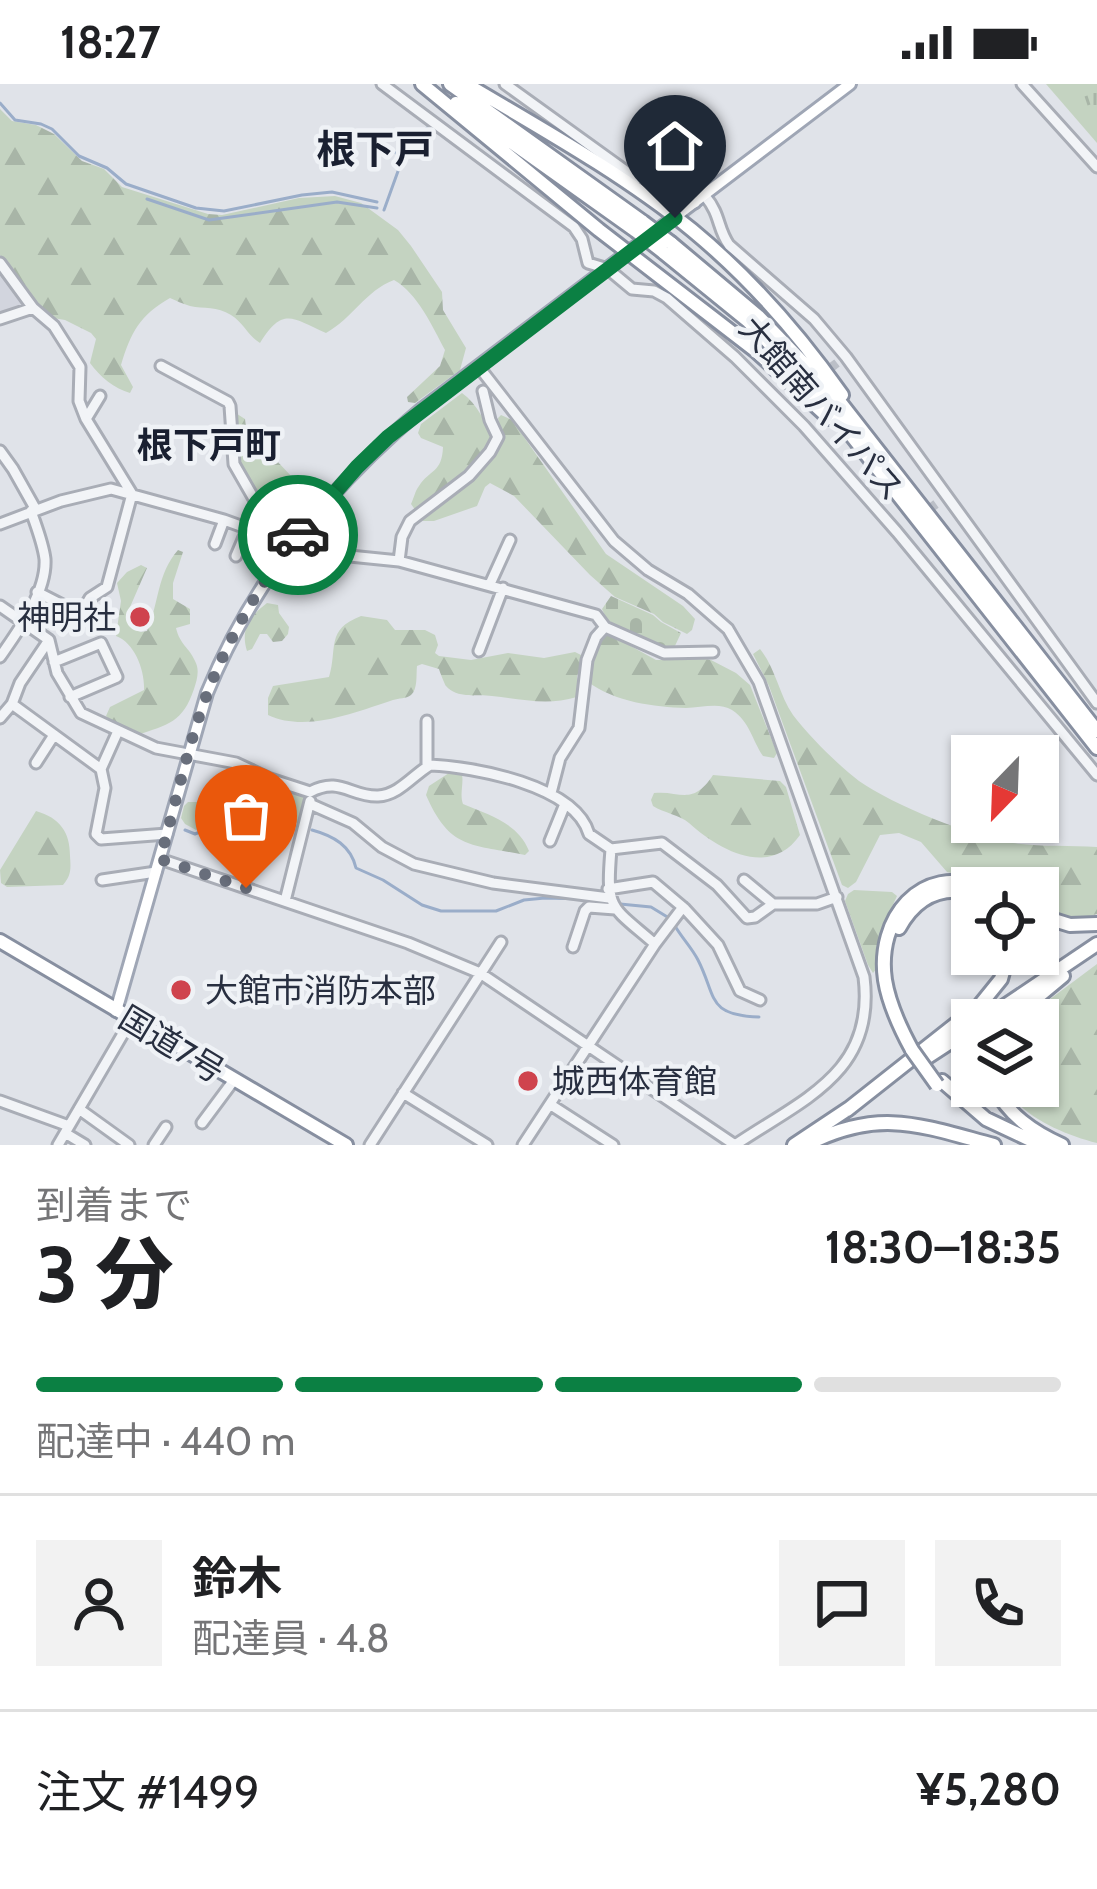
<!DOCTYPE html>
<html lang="ja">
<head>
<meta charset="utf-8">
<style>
	:root { --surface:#fff; --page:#f2f2f2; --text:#202124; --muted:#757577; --line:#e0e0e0; --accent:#0b8043 }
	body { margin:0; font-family:Cabin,"Noto Sans JP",sans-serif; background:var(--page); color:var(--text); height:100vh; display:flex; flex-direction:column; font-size:45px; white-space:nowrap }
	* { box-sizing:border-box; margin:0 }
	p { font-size:39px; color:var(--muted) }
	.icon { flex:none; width:66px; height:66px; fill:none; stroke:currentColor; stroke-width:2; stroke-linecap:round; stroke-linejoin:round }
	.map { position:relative; height:1061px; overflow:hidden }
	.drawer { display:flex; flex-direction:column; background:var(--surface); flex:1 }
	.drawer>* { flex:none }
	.needle { width:78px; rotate:203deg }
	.buttons { position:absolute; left:951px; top:651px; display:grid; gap:24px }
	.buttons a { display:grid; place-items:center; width:108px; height:108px; border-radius:0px; background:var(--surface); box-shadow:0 3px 9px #0004; font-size:60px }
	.pin { position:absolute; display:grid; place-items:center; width:102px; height:102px; color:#fff; margin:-123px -51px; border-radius:50% 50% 50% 0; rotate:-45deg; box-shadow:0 0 12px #0007 }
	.pin .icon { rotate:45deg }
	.courier { position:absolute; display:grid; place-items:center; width:120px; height:120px; margin:-60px; border:9px solid #0b8043; border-radius:50%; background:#fff; color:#222; box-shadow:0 3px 15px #0007 }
	.headline em { font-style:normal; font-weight:800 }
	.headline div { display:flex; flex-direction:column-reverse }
	.headline { display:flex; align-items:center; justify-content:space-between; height:204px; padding:0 36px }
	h1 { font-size:78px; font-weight:800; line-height:90px }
	.bar { display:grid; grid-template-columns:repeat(4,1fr); gap:18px 12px; align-content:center; height:144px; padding:0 36px }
	.bar i { height:15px; border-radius:9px; background:var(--line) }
	.bar .current { background:var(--accent) }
	.bar p { grid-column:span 4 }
	.line { display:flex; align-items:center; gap:30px; padding:0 36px; border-top:3px solid var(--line) }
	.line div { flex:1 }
	.round { display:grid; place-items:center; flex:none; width:126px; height:126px; border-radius:0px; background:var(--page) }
	.status { display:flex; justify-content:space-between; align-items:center; height:84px; padding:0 60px; background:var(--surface); direction:ltr }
	.status svg { height:33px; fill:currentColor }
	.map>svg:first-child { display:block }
	.built { fill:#d2d5de }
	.grass { fill:url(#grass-tufts) }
	.forest { fill:url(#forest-firs) }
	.cemetery { fill:url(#cemetery-stones) }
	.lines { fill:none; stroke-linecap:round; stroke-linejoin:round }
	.stream { stroke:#9aadc9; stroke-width:3 }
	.minor-tunnel { stroke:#bbbfc7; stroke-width:9; stroke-dasharray:9 4.5; stroke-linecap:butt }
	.minor-casing { stroke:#a9adb6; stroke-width:15 }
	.major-casing { stroke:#9fa6b5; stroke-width:16 }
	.highway-casing { stroke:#878fa0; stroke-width:18 }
	.minor { stroke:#f2f4f7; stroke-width:9 }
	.major { stroke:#fff; stroke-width:10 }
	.highway { stroke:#fff; stroke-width:12 }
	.highway-bridge-casing { stroke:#878fa0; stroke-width:18; stroke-linecap:butt }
	.highway-bridge { stroke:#fff; stroke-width:12 }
	.done { stroke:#686e7b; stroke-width:12; stroke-dasharray:0 21.6 }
	.route { stroke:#0b8043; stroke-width:15 }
	.poi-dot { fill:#cf434d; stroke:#eff2f6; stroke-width:4.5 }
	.labels { text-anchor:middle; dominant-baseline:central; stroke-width:9; stroke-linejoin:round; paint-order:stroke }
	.street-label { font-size:33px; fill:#282f40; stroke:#eff2f6 }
	.poi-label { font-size:33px; fill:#282f40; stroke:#eff2f6; text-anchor:start }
	.neighbourhood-label { font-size:36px; font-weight:bold; fill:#1a2031; stroke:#eff2f6 }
	.quarter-label { font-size:39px; font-weight:bold; fill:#1a2031; stroke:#eff2f6 }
</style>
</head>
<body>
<div class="status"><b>18:27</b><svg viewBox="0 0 49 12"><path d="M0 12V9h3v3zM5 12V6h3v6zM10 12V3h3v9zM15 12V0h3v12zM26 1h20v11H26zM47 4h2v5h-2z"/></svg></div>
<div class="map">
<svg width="1097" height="1061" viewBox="0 0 1097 1061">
	<defs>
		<pattern id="grass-tufts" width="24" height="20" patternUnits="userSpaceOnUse" patternTransform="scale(3)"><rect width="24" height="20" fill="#c4d3c1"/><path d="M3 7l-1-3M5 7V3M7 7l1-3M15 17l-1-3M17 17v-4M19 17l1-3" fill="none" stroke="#a8b5a7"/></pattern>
		<pattern id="forest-firs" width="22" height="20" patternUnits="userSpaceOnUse" patternTransform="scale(3)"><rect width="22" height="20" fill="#c4d3c1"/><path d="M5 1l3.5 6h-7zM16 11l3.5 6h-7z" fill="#a8b5a7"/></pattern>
		<pattern id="cemetery-stones" width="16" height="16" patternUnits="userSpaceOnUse" patternTransform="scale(3)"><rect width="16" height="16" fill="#c4d3c1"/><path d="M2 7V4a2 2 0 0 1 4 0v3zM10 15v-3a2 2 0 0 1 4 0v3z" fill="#a8b5a7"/></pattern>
	</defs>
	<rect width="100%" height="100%" fill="#e0e3e9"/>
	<path class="built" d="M0,182L11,204L28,223L0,232Z"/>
	<path class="grass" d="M1046,0H1097V59Z"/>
	<path class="forest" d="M0,25L12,37L36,41L54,50L82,77L104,85L122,103L208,130L222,131L299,114L335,112L361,119L398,146L411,162L442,208L443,226L466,264L460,286L415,319L408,318L407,313L440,282L445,266C432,242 418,210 394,196C365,207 353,234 326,249C292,234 283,222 260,259C248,252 244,239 231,231C217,222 204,225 190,222C183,220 177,217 170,214C140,231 131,248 121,281L133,303L130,309C115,305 99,292 90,279L96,255L91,249L65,236L53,234L34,219L0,171Z
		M462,309C478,320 485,340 496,357L502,356L498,334L501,331L512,336L606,470L683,522L695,535L692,546L687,550L663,538L654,530L615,513L590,491L514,412L490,399L485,403L477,422L434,437H423L411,420C414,414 415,407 419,402C430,385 442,389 443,363L421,354L418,349L421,340Z
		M234,328L245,335L248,358L257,368L276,376L310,412L298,446L291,454L278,449L255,413L256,407C232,389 233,356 234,328Z
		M178,466L183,468L173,499V515L190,525V540L176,544C180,561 189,563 195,577C200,586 197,596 194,605C183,638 168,641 137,651L113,639L106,632L110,623L144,606C145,587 135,559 116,552L121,517L117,499L127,488L141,481L147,484L127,530L132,545L141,548L147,547C159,519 157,490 178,466Z
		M267,519L278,521L279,529L289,543L288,550L282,557L273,558L267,550H260L252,565L247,567C240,545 250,532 267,519Z
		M361,532L387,536L395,546H425L435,551L438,561L435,569L439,572L471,576L508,569L544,574L575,568L583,572L577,593L580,605L577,613C547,622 521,615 492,612C477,610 457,615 446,602C445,601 439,586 439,585L422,580L417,582C416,591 418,605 411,611C406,615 399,614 393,616C356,628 306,649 268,631V614L273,602L329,593C338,564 325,546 361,532Z
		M609,550L656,576H674L684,571L711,576L736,589L750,601L777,669L774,674L763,672C752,656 750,638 732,626C719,618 701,624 686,624C654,623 615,618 588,598L590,577L603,552Z
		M760,565C776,585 779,611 793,631C809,652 838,681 859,697C893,721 972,753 1013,759C1041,763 1070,761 1097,763V830C1075,837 1059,831 1038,823V804H999L975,794L947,788L921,758L899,749L880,751L856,798L848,804L842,801L769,602L753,570Z
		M452,687H461C465,697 459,709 463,720C489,731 518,739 529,767L525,771C471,760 450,766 426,711L429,702Z
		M713,691L780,697L786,703L800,751C770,794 720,767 689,739C680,731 664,729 653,722L651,716L654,709C680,706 692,723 713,691Z
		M262,701L278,702L304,713L307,720L302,740L253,730L237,732L196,746L185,740L181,734L184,722L188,718H216L245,704Z
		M36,727C60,734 70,748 70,772C71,786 71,791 63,801L7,803L1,799L0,786Z
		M854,806L892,808L897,812L883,842L878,883L873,889L868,881L845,817L848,810Z
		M1097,880V1059C1063,1050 1022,1033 1004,1002H1038V936H1022Z"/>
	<path class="cemetery" d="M611,512L653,531L661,538L681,549L674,564C648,561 612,551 602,525Z"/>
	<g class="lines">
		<path class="stream" d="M0,19L15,36L41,40L52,45L79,72L107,84L126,100L196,124L224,127L302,111L332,108L377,118
			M396,69L431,41
			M147,115L209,136L337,118L377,124
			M384,126L406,65L434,43
			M185,746L195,750C238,733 249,731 293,743
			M312,746C334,752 351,762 356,784L383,796L422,821L441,827H496L524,816L545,814L585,815
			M620,820L651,823L669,834
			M675,842C682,854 692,864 698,876C717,913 706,931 759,933"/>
		<path class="minor-tunnel" d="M821,291L837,279
			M910,439L936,420"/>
		<defs>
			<path id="minor" d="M382,0L574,143L582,155L588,179L608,185L632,205L654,207L667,214L735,273L804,342L897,448L1097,691
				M505,0L634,93L651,98H676L695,119
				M1022,0L1097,83
				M705,112C721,131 717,144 729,161L814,235L846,273L1097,619
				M0,179L33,224L54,242L80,283L79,317L86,335L132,410L107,503L90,514L82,528L78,529L37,508
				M0,235L33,224
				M161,282L228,318L230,322L234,380L277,455
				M479,283L614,457L648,486L688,510L728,545L759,598L864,893C876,989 803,1015 735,1061
				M86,335L100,312
				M0,367L13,385L36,426
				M0,440L61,417L111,405L224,436L290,460L330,470L399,477L596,531L605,543L664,569L713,568
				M215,460L224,436
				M236,472L248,444
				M399,477L402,453L410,437L469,392L490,368L498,353L490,336L483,307
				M490,500L510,456
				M0,522L49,556L57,589L81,629L156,664L236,679L270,695L310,708C340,692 351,713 378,712C399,711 413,691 430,681C474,683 575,701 589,750L611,765C606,827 610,821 655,860L523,1061
				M479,567L503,504
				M0,573C18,547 47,508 45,475C43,459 36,442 31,427
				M54,578L101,559L117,593L70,613
				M12,620L101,685
				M0,634L12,620L20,599L49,556
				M118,647L101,685L105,704L96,750L101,755L167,750
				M36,679L54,651
				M427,682V637
				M551,709L560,674L579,644L587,576L596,553L605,543
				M310,720L353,739L382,763L414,780L493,799L609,814
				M550,757L565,720
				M611,765L662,759L717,801L747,834L755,833L773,820H817L837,813
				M160,775L408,859L480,889L735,1061
				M102,796L156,788
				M744,796L773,820
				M608,805L653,798L685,825L718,861L740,907L760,916
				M285,817L310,717
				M655,860L683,823
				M573,863L585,827L589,823L615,825
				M403,1009L487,1061
				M0,1017L69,1042
				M551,1021L613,1061
				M79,1025L129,1061
				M202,1039L234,996
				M65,1049L85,1061
				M58,1061L131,936
				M154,1061L166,1043
				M370,1061L501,858"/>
			<path id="major" d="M116,927L207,609C253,496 330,402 423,324L850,0"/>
			<path id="highway" d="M422,0L599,146L756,267L829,334
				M450,0L643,138
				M466,0C542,45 623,90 692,146C750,194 799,250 842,311
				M456,19L636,147
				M671,159L758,232L836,313L1097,647
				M663,168L748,237L826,319L1097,664
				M1038,831L1070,841L1097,840
				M899,844C915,815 939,801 972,809
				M0,857L346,1061
				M984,936L1097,860
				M1010,936L1063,892
				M912,966C900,944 889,921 885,896C876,835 920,779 984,804
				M923,976L972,944
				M942,997L986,1035L1041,1061
				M994,1002C1008,1031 1033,1048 1062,1061
				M847,1026L980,921L1001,895L1008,870
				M810,1059C881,1024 922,1042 994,1061
				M794,1061L851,1023"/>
		</defs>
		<use href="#minor" class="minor-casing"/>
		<use href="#major" class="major-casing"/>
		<use href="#highway" class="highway-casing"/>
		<use href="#minor" class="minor"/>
		<use href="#major" class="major"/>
		<use href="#highway" class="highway"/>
		<defs>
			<path id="highway-bridge" d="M643,138L671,159
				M636,147L663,168
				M912,966L937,1001"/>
		</defs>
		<use href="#highway-bridge" class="highway-bridge-casing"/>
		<use href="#highway-bridge" class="highway-bridge"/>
	</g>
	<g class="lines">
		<path class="done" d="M246,804L160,775C176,719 188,659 209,605C230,551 262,497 298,451"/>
		<path class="route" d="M298,451L357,383L388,353L675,134"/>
	</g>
	<g class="poi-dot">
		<circle cx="140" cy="533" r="12"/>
		<circle cx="181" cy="906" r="12"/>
		<circle cx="528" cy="997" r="12"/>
	</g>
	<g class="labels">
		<g class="street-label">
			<text transform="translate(822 324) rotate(49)">大館南バイパス</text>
			<text transform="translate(172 960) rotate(31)">国道7号</text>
		</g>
		<g class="poi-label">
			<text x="116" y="533" text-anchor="end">神明社</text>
			<text x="205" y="906">大館市消防本部</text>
			<text x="552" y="997">城西体育館</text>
		</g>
		<g class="neighbourhood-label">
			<text x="209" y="361">根下戸町</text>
		</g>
		<g class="quarter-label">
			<text x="375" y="65">根下戸</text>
		</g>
	</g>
</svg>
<div class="buttons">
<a><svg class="needle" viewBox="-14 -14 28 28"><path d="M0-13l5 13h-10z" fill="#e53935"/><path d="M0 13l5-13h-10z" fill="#757577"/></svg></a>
<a><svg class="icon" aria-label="locate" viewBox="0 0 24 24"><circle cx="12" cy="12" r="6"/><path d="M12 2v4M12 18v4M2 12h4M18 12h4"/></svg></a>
<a><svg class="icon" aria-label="layers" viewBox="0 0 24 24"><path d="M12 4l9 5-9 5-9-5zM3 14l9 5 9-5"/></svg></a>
</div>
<div class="pin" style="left:246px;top:804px;background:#ea580c"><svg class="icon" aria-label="bag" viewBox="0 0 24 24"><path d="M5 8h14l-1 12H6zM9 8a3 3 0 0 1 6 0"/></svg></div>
<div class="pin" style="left:675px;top:134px;background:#1f2937"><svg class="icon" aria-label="home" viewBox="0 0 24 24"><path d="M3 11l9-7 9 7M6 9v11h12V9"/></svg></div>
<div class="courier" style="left:298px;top:451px"><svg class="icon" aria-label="car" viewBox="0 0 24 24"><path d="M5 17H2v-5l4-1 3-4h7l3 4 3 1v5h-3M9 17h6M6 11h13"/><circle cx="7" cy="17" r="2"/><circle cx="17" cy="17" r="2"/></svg></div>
</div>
<section class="drawer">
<div class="headline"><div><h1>3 分</h1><p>到着まで</p></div><em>18:30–18:35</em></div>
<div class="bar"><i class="current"></i><i class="current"></i><i class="current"></i><i></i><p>配達中 · 440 m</p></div>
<div class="line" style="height:216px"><a class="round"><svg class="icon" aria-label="person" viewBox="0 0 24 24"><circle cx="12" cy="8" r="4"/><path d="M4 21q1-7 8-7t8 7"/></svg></a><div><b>鈴木</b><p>配達員 · 4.8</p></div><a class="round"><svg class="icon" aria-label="chat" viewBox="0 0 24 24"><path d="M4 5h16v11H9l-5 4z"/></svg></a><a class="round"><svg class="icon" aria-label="phone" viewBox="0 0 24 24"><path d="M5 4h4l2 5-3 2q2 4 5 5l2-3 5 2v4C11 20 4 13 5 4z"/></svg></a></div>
<div class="line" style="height:156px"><div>注文 #1499</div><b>¥5,280</b></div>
</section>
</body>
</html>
